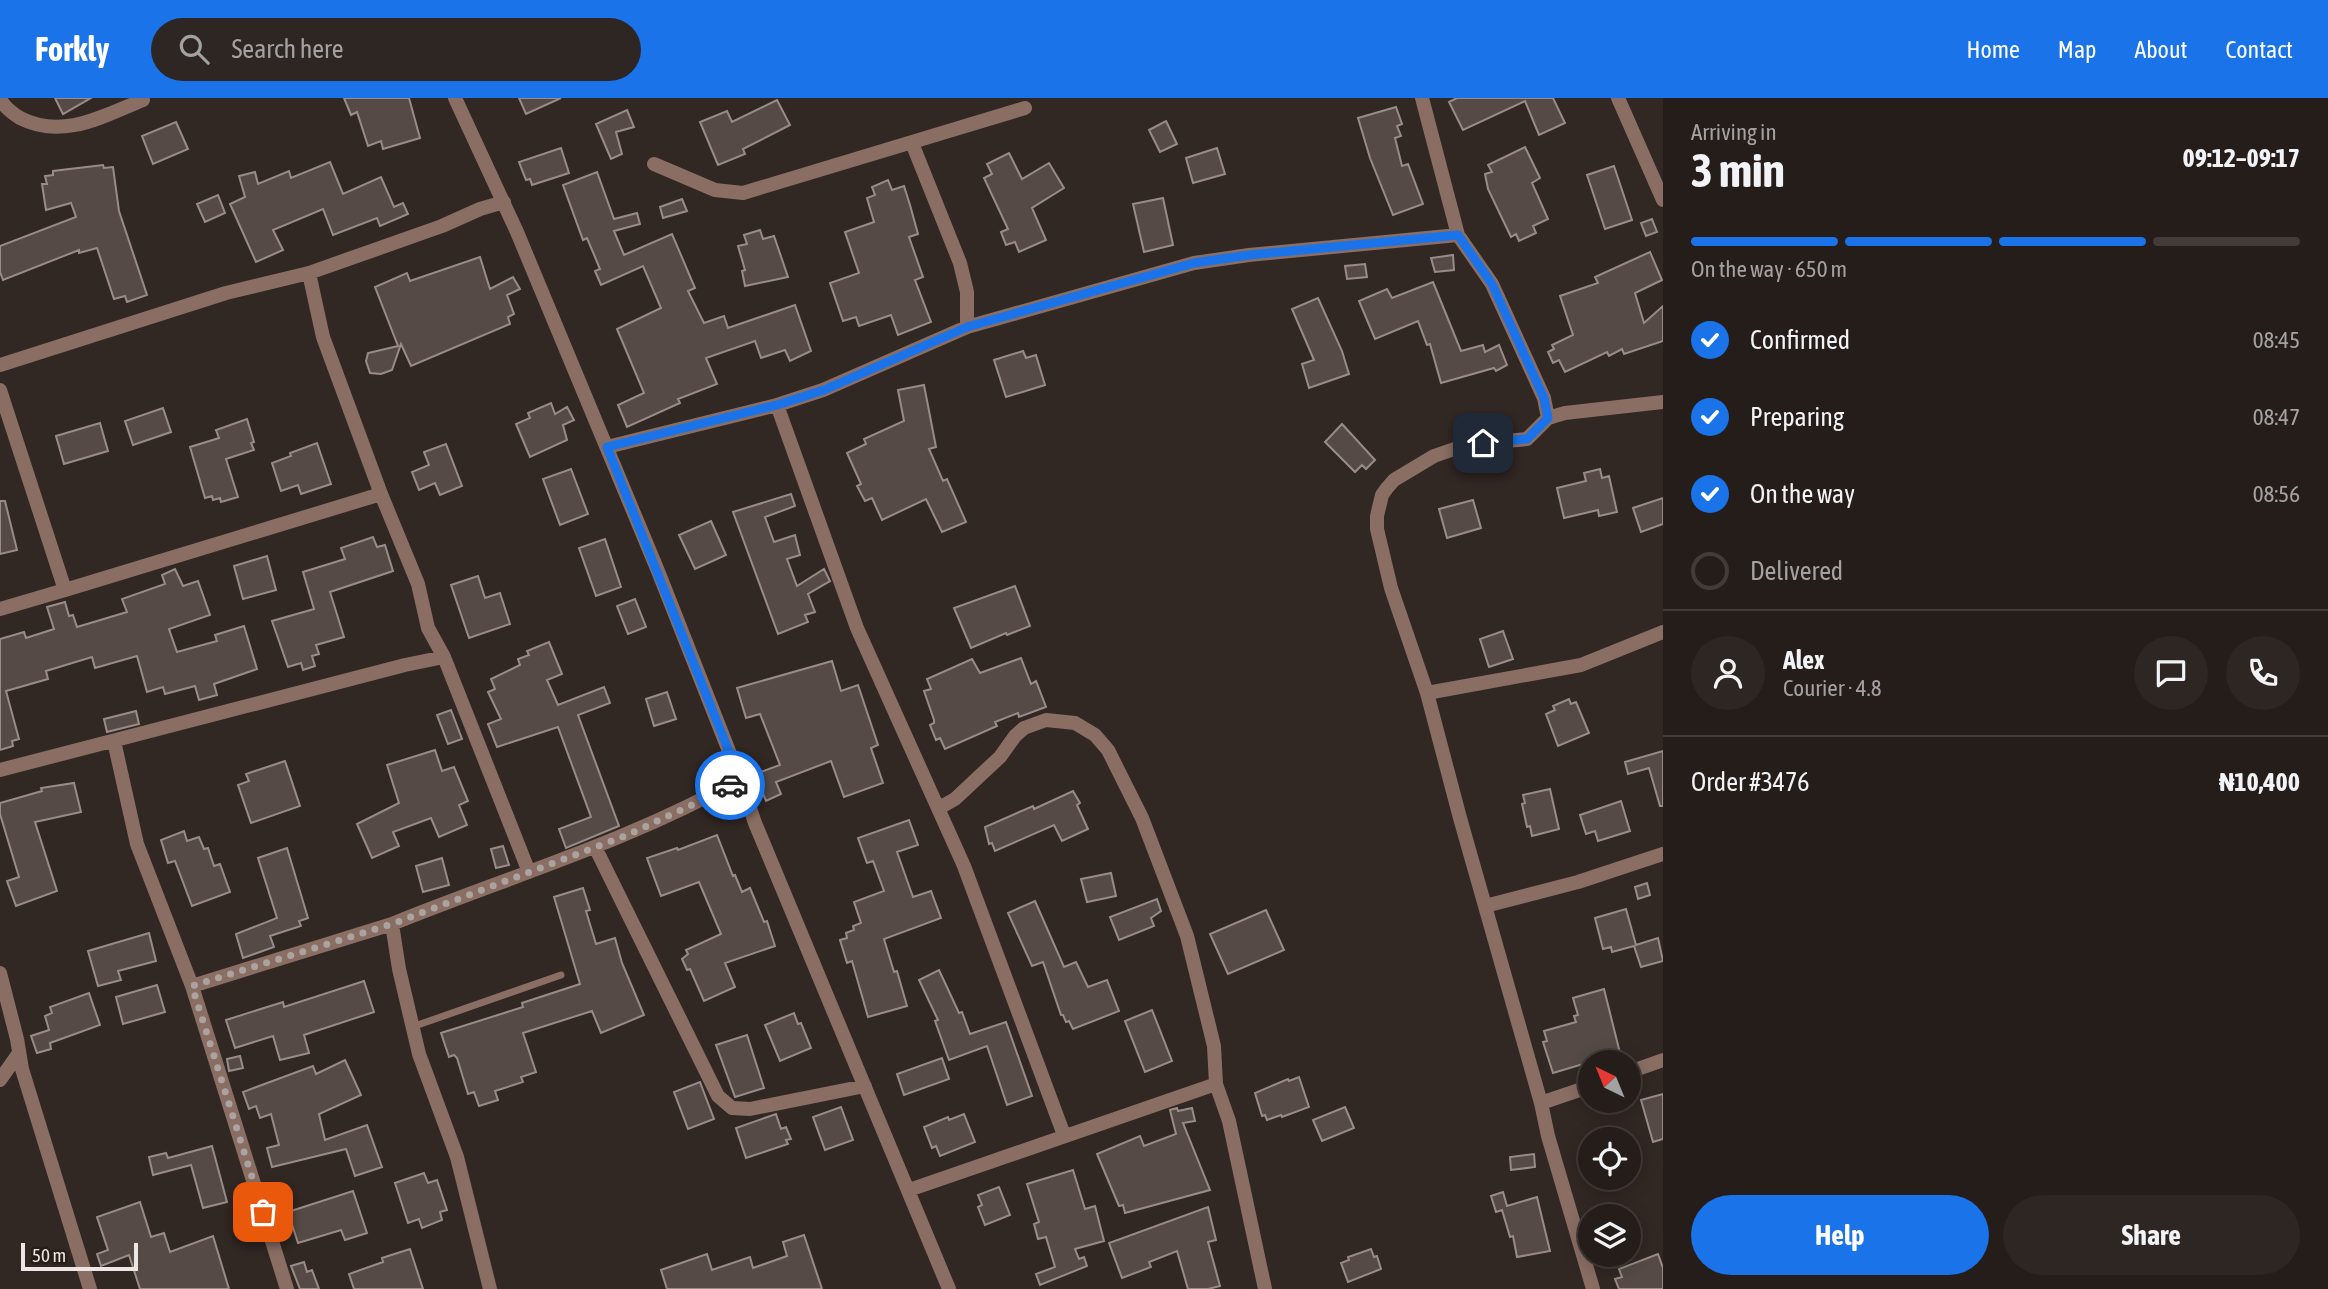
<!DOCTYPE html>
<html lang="en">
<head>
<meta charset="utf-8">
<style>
	:root { --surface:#251d1a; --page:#2d2623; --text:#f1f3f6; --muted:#a3a2a2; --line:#423b39; --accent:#1a73e8 }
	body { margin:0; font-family:"Asap Condensed",sans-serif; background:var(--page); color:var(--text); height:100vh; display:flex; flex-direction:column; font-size:26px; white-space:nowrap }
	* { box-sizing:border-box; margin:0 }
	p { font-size:23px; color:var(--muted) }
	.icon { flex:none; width:38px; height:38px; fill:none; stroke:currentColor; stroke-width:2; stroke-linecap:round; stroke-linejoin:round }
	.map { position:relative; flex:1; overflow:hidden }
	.side { display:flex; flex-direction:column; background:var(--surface); width:665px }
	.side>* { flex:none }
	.needle { width:46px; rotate:317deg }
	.controls { position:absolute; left:1578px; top:952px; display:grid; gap:14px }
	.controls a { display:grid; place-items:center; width:63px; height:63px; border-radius:50%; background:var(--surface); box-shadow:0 4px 18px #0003,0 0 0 2px var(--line); font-size:35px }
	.scale { position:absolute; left:21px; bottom:18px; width:117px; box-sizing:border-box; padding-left:7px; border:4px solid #ede6e4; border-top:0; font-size:19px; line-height:24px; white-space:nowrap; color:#ede6e4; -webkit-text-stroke:5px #271e1a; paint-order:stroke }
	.pin { position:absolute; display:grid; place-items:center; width:60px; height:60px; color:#fff; margin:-30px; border-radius:14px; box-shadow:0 4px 10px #0006 }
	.courier { position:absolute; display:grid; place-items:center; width:70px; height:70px; margin:-35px; border:5px solid #1a73e8; border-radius:50%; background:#fff; color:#222; box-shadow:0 2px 9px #0007 }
	.summary em { font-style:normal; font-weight:700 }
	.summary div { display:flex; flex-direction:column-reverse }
	.summary { display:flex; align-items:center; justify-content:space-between; height:119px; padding:0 28px }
	h1 { font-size:46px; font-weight:700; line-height:52px }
	.bar { display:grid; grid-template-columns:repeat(4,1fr); gap:10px 7px; align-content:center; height:84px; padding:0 28px }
	.bar i { height:9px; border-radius:5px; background:var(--line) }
	.bar .current { background:var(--accent) }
	.bar p { grid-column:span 4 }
	.line { display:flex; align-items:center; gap:18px; padding:0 28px; border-top:2px solid var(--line) }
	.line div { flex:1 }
	.round { display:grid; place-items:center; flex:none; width:74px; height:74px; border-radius:37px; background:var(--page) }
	ol { padding:0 28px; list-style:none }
	li { display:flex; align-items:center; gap:21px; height:77px }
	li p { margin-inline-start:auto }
	li .icon { padding:7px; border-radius:50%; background:var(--accent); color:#fff; stroke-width:4 }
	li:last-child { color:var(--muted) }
	li i { width:38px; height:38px; border:4px solid var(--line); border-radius:50% }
	.cta { display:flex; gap:14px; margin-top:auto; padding:14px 28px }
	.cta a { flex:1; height:80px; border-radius:42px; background:var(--accent); color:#fff; font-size:28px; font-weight:700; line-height:80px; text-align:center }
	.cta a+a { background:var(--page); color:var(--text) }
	header { display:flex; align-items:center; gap:42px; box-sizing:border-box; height:98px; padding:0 35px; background:var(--accent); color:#fff }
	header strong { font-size:33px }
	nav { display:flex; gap:38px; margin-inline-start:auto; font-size:24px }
	.search { width:490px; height:63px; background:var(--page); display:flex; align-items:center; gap:18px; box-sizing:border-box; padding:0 24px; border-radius:38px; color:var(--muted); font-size:26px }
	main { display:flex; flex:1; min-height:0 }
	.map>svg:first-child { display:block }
	.building { fill:#554a46; stroke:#998c88; stroke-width:2 }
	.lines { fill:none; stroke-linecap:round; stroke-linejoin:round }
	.service { stroke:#8a6e64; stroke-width:7 }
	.minor { stroke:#8a6e64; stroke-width:14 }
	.done { stroke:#aba3a0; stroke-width:7; stroke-dasharray:0 12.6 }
	.route { stroke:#1a73e8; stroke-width:9 }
</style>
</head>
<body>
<header>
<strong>Forkly</strong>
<div class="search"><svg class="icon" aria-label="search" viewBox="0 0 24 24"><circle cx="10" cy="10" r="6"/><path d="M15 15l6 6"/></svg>Search here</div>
<nav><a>Home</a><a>Map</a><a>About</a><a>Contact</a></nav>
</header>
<main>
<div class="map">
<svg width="1663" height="1191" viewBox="0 0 1663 1191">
	<rect width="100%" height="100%" fill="#312723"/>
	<path class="building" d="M55,0H91L63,16Z
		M344,0H409L420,40L383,51L381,43L368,48L357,14L351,17Z
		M519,0H561L526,16Z
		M1457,0H1553L1565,25L1539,37L1525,3L1463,32L1449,4Z
		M777,2L790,27L743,51L745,56L718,67L700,24L727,13L732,24Z
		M1396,9L1402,26L1397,28L1401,38L1395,40L1402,68L1408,66L1423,106L1393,117L1370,60L1358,20Z
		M627,12L634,29L616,34L622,56L611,61L596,26Z
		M1166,23L1177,46L1160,54L1149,32Z
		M176,24L188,51L153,66L142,38Z
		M1525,49L1540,80L1532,85L1548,121L1533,128L1536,135L1519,143L1516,136L1511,139L1488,91L1485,76L1492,74L1488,67Z
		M561,50L569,75L532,87L530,81L526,82L519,64Z
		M1217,50L1225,76L1193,85L1186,60Z
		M1009,55L1022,81L1049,65L1064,90L1032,110L1046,142L1019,154L1015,144L1006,147L1001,134L1008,131L984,80L992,76L987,66Z
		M330,64L343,96L381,79L394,109L403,105L408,116L380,128L377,120L333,137L323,111L273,132L283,152L256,164L230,106L245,99L239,78L255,74L258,86L289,73L291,80Z
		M103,67L104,70L113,69L119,113L147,197L127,204L125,198L114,201L97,150L79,155V152L3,182L0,174V148L76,119L71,105L46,112L42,86H47L45,78L53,77V73Z
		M1614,68L1632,122L1605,131L1587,77Z
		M597,74L614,121L637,115L640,126L614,133L624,157L672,136L695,190L688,193L704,225L724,218L728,230L795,207L811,253L790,263L785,252L761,260L755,243L706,260L717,286L678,301L680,305L627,329L618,307L644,295L617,231L661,210L643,168L601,187L595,173L600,171L587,140L583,142L563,87Z
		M888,82L892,92L904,88L910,107L918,136L909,139L923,179L915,182L931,224L898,237L891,217L859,228L856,219L843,223L830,185L859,175L845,134L874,124L867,100L875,97L872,89Z
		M218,97L225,115L205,124L197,106Z
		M1163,100L1173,147L1144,154L1133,106Z
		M682,101L687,113L663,120L660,109Z
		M1652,121L1657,134L1646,138L1641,125Z
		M760,132L763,141L774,138L788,179L745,188L742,173L745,172L738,148L747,146L744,137Z
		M1650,154L1662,182L1635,195L1644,225L1663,208V243L1624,256L1622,251L1609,258L1607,254L1565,274L1559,262L1553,265L1548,254L1554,251L1552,247L1573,237L1560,198L1598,185L1595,179Z
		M1453,157L1454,172L1435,174L1431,160Z
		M480,159L490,191L513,179L520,191L507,197L514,216L508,219L510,226L411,268L401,246L392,272L381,276L370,275L366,263L368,255L398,248L375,189L407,175L410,183Z
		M1365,166L1367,179L1347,181L1345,168Z
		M1433,184L1461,253L1483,247L1485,254L1499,247L1507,267L1496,273L1494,270L1441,285L1430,246L1427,247L1418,223L1375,241L1359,203L1387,191L1392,200Z
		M1318,200L1342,253L1349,276L1309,290L1302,266L1314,262L1292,211Z
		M1023,253L1026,260L1036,257L1045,287L1006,299L994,262Z
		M924,287L936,349L929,351L943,383L947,381L966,424L942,434L926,401L882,422L872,400L865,403L857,388L861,386L847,355L866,346L864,341L904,323L898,292Z
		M551,305L555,316L567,309L574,322L563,327L567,342L530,359L516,326L530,320L528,315Z
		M163,310L171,334L133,347L125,323Z
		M247,321L254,344L251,345L254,352L226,361L238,399L221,404L220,400L213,402L212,398L205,400L190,349L219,340L216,332Z
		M100,325L108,353L64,366L56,338Z
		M1342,326L1375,362L1366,371L1362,367L1355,374L1325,344Z
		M317,345L331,386L301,396L298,387L281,393L272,365L291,358L290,355Z
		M446,346L462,388L440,397L435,385L419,392L412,374L429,367L424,354Z
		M571,371L588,416L560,427L543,381Z
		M1600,371L1602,380L1609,378L1617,414L1599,418L1598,412L1564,420L1557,390L1586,383L1584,375Z
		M791,396L795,408L765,419L774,444L795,437L800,457L787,461L797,488L824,471L830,483L808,496L815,514L805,517L808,524L778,536L733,414Z
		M1663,400V426L1641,434L1633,410Z
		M1473,402L1481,430L1447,440L1439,411Z
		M0,403H5L17,452L0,456Z
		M711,423L726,457L695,471L679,437Z
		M373,439L377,449L385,447L393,473L330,494L344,539L316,547L319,556L312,558L315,568L303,572L301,565L288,569L272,523L314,511L303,474L345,461L341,450Z
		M605,441L621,489L596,498L579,450Z
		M267,458L276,492L243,501L234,468Z
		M175,471L183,488L198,483L210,517L169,531L177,554L217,543L215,537L244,528L257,571L214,586L217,597L199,602L195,588L165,596L163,589L147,594L137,558L95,570L92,559L46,573L48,581L6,593L19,641L12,643L13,648L0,652V541L24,534L26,540L54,531L47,509L65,504L69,518L73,517L77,529L127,514L122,501L165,486L162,477Z
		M478,478L485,500L500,495L510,526L469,540L451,487Z
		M1015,488L1030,528L1007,537L1006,535L971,550L954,510Z
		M635,501L646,529L628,536L617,508Z
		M1503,533L1513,561L1489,569L1480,541Z
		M549,544L562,576L547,582L558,607L604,589L610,605L578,617L619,728L566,750L559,731L591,719L558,629L497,649L488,626L501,621L488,594L495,591L491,581L520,567L518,561L529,557L527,553Z
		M1021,560L1031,586L1036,583L1046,609L1019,619L1018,615L995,624L997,628L945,651L940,640L936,642L930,627L934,625V622L924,593L931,591L927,581L972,561L980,575Z
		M832,563L841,593L858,587L878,647L871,650L883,685L844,699L831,663L776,684L781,696L766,703L755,676L780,667L760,616L746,620L737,590Z
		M667,594L676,621L654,628L646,601Z
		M1569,601L1571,606L1576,604L1589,635L1558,648L1546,616L1555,612L1553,608Z
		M451,612L462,641L448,646L437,617Z
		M136,613L139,626L107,634L104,621Z
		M435,652L442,673L454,669L468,703L459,707L467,727L439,739L431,720L393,734L399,748L372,760L357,726L399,705L387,667Z
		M1663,653V708H1660L1649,670L1628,676L1625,664Z
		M285,663L300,708L251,725L238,687L249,683L246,676Z
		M74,685L81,714L35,724L57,793L16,808L7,783L19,779L0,716V705L42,693L41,690Z
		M1550,691L1559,731L1532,738L1530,728L1527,729L1522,706L1525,705L1523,697Z
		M1073,693L1080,705L1077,707L1088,731L1062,743L1054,727L995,753L992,745L989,746L985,729L1033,708L1034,711Z
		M1621,703L1630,733L1598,743L1595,733L1586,736L1580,717Z
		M909,722L918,747L897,754L913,799L931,793L941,820L884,841L894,874L897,873L907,908L868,919L852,863L847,865L840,842L847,840L846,835L854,832L853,828L861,825L854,804L884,793L873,763L867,765L858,740Z
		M184,733L187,743L199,739L204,751L208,750L214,768L220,766L230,794L192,808L175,763L168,765L161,742Z
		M717,737L733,778L735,777L742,794L750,790L764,824L767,823L775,848L725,865L735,889L704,903L690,871L687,872L682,861L688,856L686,852L721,836L699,784L661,798L647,760L677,750L678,752Z
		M503,748L509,767L496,770L491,751Z
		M287,750L308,820L299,823L301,828L270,838L274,849L243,860L236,836L277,820L258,760Z
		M442,760L449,787L423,794L416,768Z
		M1111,775L1116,798L1087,804L1081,781Z
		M1647,785L1650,797L1638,801L1635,789Z
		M583,790L590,812L586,813L596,846L615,840L622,865L644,917L601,935L592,913L523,935L536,974L521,979L523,984L495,993L498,1002L479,1008L474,994L468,996L457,960L454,957L449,959L441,935L523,909L522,905L580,886L554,799Z
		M1157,801L1161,813L1151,820L1154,828L1119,842L1110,819Z
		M1035,803L1064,869L1076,864L1088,889L1107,882L1119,913L1073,931L1069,923L1066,924L1063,917H1061L1043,864L1032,868L1008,815Z
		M1626,811L1636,847L1658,840L1663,863L1641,869L1634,848L1612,854L1611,849L1603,851L1595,820Z
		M1266,812L1284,852L1228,876L1210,836Z
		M149,835L156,863L118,873L121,882L98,888L88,853Z
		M939,872L959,915L962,914L970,936L1006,924L1032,998L1007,1007L987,948L949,962L935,923L938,922L919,882Z
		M364,883L374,914L304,937L309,955L280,962L273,938L235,950L226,922L283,904L284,909Z
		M157,887L165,914L123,926L116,899Z
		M1604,891L1620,955L1553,975L1543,944L1547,943L1544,933L1576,924L1574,918L1578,917L1573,900Z
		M89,895L100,927L50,945L51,951L37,955L31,938L49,932L45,918L52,915L50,909Z
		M1152,912L1172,963L1145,974L1125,923Z
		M794,915L798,926L801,925L811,950L780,963L765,927Z
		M747,937L764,990L735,999L716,947Z
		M240,958L243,970L229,973L227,961Z
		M942,960L949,981L904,997L897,976Z
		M345,962L361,997L319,1016L325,1042L367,1027L382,1069L355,1078L346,1051L272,1069L267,1050L279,1047L271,1016L260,1020L256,1008L249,1011L243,994L313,968L316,976Z
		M1299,979L1309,1009L1282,1019L1281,1017L1267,1022L1265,1017L1262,1018L1255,995L1288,981L1289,983Z
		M700,984L714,1021L688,1031L674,994Z
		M1663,996V1041L1653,1044L1641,1002Z
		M841,1009L853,1042L825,1052L813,1019Z
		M1345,1009L1354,1030L1322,1043L1313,1022Z
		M1177,1010L1178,1013L1192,1010L1195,1023L1183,1025L1210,1092L1125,1115L1123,1107L1119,1108L1097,1056L1140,1038L1144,1048L1176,1036L1170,1012Z
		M776,1016L781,1031L786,1029L791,1041L786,1042L788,1046L746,1060L736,1030Z
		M964,1016L975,1044L940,1058L936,1048L932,1050L924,1029L948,1019L949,1022Z
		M212,1048L227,1104L203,1110L191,1067L153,1077L149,1059L166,1055L168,1060Z
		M1534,1056L1535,1069L1511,1072L1510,1059Z
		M1073,1072L1085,1111L1095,1108L1104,1143L1075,1151L1079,1161L1084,1159L1087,1168L1040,1187L1036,1176L1055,1169L1046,1139L1038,1141L1034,1126L1039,1124L1027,1086Z
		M424,1075L428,1085L437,1082L447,1112L440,1114L442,1122L422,1130L419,1121L408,1125L395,1085Z
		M999,1089L1010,1117L985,1127L978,1109L982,1107L978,1097Z
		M353,1093L367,1135L345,1142L341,1132L298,1145L288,1114Z
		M1503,1094L1507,1108L1537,1099L1550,1153L1517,1159L1513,1138L1510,1139L1502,1112L1496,1114L1491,1098Z
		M140,1104L151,1139L164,1135L170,1154L213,1138L229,1191H140L129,1157L101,1168L97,1156L108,1152L97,1119Z
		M1208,1109L1216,1142L1208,1144L1220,1188L1208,1191H1188L1177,1153L1149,1164L1151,1169L1122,1180L1109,1145Z
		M804,1137L822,1191H667L661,1172L707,1156L712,1172L750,1159L753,1170L787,1158L783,1144Z
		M410,1151L423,1191H354L349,1176L383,1164L382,1160Z
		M1371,1151L1374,1159L1377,1158L1381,1171L1348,1184L1341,1165L1349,1162L1348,1159Z
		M1658,1156L1663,1170V1191H1619L1615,1181L1622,1179L1619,1171Z
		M304,1164L307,1174L312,1172L319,1191H300L291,1168Z"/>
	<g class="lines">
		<path class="service" d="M412,929L561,877"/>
		<path class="minor" d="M455,0L517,134L658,473L740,681L755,725L949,1191
			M1422,0L1458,137L1492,186L1544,300L1548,320
			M1618,0L1663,102
			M0,1C5,10 12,15 20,20C63,42 103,18 143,2
			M912,45L960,165L967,194V229
			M654,66L715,92L743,95L1025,10
			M309,175L323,239L381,396L418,486L428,530L444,559L529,774
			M0,267L226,195L309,175L442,128L480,111L504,104
			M0,292L65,492L381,396
			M777,307L857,530L964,768L1064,1037
			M607,349L777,307L823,292L967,229L1194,165L1249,157L1458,137
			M0,511L65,492
			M1427,595L1581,567L1663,534
			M114,643L137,746L192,888L287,1191
			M0,672L405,567L444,559
			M939,710L955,701L1000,659L1015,638L1024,630L1046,622L1075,625L1095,637L1108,652L1142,720L1187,838L1214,948L1216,986L1229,1023L1265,1191
			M595,749L718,998L732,1010L750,1011L865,988
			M1485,808L1578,784L1663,756
			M0,875L17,941L22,971L90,1191
			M192,888L392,826
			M1629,974L1663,962
			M0,982L19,955
			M1591,988L1541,1005L1548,1038L1593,1191
			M1541,1005L1460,720L1427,595L1391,490L1377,431V418L1382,397L1387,390L1394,382L1434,358L1466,347L1527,341L1548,320L1565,315L1663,304
			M909,1092L1216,986
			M490,1191L457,1059L419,956L399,871L392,826C510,778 628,744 740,681"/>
	</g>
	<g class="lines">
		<path class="done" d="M263,1114L192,888L392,826L625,738L694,706L730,687"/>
		<path class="route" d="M730,687L740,681L607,349L777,307L824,292L967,229L1194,165L1249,157L1458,137L1492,186L1544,300L1548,320L1527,341L1483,345"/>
	</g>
</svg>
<div class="controls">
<a><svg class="needle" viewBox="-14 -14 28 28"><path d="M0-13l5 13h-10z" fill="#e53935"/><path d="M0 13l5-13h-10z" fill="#a3a2a2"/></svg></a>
<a><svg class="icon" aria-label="locate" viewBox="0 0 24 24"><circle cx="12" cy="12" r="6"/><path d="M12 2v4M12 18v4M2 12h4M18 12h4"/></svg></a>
<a><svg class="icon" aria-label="layers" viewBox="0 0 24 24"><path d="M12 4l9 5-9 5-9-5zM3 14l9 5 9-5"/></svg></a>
</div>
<div class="scale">50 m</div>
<div class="pin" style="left:263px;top:1114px;background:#ea580c"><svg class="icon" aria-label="bag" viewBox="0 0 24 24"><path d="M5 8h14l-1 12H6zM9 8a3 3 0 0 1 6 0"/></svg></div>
<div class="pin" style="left:1483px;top:345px;background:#1f2937"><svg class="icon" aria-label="home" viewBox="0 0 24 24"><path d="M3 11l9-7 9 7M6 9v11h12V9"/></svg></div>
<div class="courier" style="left:730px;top:687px"><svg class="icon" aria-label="car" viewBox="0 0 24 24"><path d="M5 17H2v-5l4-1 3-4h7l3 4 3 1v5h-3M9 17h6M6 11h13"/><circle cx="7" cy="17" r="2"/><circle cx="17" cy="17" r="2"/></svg></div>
</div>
<section class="side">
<div class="summary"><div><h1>3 min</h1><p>Arriving in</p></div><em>09:12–09:17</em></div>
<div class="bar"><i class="current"></i><i class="current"></i><i class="current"></i><i></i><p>On the way · 650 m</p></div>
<ol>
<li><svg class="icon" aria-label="check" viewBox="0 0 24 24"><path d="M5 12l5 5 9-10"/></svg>Confirmed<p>08:45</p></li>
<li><svg class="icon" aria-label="check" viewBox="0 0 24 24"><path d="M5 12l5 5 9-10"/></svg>Preparing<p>08:47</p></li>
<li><svg class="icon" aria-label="check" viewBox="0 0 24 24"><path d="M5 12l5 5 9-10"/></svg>On the way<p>08:56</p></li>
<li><i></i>Delivered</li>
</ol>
<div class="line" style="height:126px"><a class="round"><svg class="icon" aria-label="person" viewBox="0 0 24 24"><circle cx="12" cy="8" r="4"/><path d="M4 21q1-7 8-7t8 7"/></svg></a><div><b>Alex</b><p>Courier · 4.8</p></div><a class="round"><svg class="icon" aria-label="chat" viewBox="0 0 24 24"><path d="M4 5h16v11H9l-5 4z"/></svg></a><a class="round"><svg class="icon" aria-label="phone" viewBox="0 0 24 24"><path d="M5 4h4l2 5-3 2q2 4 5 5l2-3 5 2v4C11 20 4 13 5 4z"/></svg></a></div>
<div class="line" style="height:91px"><div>Order #3476</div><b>₦10,400</b></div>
<div class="cta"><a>Help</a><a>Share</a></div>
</section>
</main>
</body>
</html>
